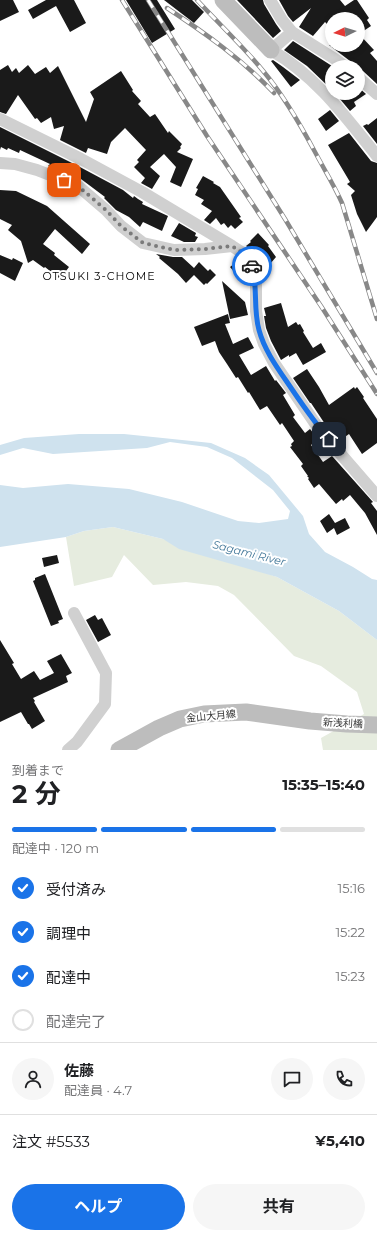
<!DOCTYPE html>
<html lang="ja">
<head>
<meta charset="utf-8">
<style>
	:root { --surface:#fff; --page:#f6f6f6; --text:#202124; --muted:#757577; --line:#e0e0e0; --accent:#1a73e8 }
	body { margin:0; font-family:Montserrat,"Noto Sans JP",sans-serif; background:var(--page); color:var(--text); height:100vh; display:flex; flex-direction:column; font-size:15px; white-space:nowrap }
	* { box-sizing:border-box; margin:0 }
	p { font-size:13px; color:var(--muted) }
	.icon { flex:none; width:22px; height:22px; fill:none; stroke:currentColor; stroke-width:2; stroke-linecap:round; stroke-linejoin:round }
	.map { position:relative; height:750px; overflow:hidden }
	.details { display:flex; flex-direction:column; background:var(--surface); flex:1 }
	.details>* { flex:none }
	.needle { width:26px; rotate:265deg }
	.buttons { position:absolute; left:325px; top:12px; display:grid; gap:8px }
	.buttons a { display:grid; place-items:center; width:40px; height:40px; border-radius:50%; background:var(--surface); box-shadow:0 2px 6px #0003; font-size:20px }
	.pin { position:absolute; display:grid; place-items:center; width:34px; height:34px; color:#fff; margin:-17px; border-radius:8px; box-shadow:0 2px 6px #0006 }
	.courier { position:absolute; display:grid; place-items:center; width:40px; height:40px; margin:-20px; border:3px solid #1a73e8; border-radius:50%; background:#fff; color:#222; box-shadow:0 1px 5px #0007 }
	.headline em { font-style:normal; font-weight:700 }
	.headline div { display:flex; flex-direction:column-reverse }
	.headline { display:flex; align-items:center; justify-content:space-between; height:68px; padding:0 12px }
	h1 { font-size:26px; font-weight:700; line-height:30px }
	.bar { display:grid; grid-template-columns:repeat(4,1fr); gap:6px 4px; align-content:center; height:48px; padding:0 12px }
	.bar i { height:5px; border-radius:3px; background:var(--line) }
	.bar .current { background:var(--accent) }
	.bar p { grid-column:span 4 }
	.line { display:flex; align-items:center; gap:10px; padding:0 12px; border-top:1px solid var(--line) }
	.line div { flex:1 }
	.round { display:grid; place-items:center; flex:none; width:42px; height:42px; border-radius:21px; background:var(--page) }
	ol { padding:0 12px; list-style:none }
	li { display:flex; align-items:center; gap:12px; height:44px }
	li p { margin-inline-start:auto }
	li .icon { padding:4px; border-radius:50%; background:var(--accent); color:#fff; stroke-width:4 }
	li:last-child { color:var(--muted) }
	li i { width:22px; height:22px; border:2px solid var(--line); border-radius:50% }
	.cta { display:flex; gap:8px; margin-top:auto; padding:8px 12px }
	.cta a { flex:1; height:46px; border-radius:24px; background:var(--accent); color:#fff; font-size:16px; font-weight:700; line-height:46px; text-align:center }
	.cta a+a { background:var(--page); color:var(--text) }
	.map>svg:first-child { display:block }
	.green { fill:#e6ecdf }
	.water { fill:#cfe2ee }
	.building { fill:#1a1a1a }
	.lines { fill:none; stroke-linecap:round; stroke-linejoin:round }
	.street { stroke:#d0d0d0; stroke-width:12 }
	.secondary { stroke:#bdbdbd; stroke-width:17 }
	.rail-casing { stroke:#888; stroke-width:4.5 }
	.rail { stroke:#fff; stroke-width:3; stroke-dasharray:9; stroke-linecap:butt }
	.done { stroke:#7a7a7a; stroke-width:4; stroke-dasharray:0 7.2 }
	.route { stroke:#1a73e8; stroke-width:5 }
	.labels { text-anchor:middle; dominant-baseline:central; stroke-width:4; stroke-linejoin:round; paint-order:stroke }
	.street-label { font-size:10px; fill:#333; stroke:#fff }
	.neighbourhood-label { font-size:11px; letter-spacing:1px; fill:#000; stroke:#fff }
	.water-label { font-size:11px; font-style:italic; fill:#3f7597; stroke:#fff }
</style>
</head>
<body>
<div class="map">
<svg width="377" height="750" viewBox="0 0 377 750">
	<rect width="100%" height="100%" fill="#fff"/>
	<path class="green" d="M113,527L163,539L277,577L339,611L377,640V750H323L321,738L364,714L357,692L321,666L294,656L234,595L218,586L186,582L153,585L124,555L112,577L74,586L66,537L84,531Z"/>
	<path class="water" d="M79,434H124L211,443L245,458L269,475L303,516L309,534L325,552L353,567L372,579L377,580V640L339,611L277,577L179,549L163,539L113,527L84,531L66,537L0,547V485L23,488L68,484L129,489L182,502L238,521L259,523L288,519L290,511L273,490L232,458L207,447L170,442L147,448L53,454L23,448L0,455V445L24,438Z"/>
	<path class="building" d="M0,0H13L19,12L0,21Z
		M46,0H74L86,23L70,32L56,6L33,19L28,10Z
		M126,0H157L175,29L152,43Z
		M164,0H192L204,12L194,23Z
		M237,0H263L264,4L276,24L281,31L273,38Z
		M279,0H340L345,6L354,0H357L369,18L367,20L371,26L359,34L374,50L370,53L377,61V84L363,71L358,70V67H355L350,61L329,45H358V19H332V29L325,22L313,36L299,27L311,8L293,22L288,16Z
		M293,41L332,66V90L307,66L284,50Z
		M273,60L283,67L300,80L291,87L271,61Z
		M8,65L12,72L16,68L19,73L28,65L35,74L46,67L50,73L58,66L86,122L94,99L90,92L121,71L133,90L132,91L141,101L138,104L150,117L155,114L168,133L169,131L182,144L180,147L181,148L177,152L193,159L181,187L170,182L176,167L164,154L150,167L160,176L152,189L141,183L145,178L134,167L139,162L137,160L146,150L125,128L111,142L107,154L88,148L86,153L60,140L64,126L54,129L51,117L41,123L37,118L35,119L18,95L6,114L0,112V70Z
		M358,87L366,94L354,102L356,106L350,111L335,93H358Z
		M330,110L339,121L326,131L318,119Z
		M377,118V144L363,126L367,124L368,125Z
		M0,127L78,166L123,190L133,198L134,196L138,199L143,202L142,204L168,216L162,231L143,222L140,227L129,217L116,210L104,198L105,197L81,179L48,166L50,164L20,150L19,153L8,148L7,150L1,147L0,150Z
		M349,133L371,161L377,163V217L366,232L357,214L351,195L355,191L347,184L350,182L328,145Z
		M203,176L214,182L213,183L220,187L241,217L239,218L243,222L235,229L231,225L228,228L224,223L221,225L216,218L210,224L204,220L212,211L201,204L204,200L195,195L198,189L196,188Z
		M0,190L16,191L47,206L90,244L82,254L55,229L43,244L55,253L54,255L69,267L60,279L45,267L44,268L33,260L28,263L21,241L8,230L12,225L0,219Z
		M179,223L196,233L195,236L198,237L195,242H184L171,236Z
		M258,233L269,245L268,246L276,257L270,264L258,255L257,256L254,254L250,249L246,246L251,242L250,241Z
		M156,254L173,257H182L194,268L199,262L208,271L210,269L216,275L207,284L206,283L204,285L194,275L186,283L178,274L159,258L160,257Z
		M0,255L12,260L13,258L23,263L15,281L0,273Z
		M239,260L246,273L237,275L230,267Z
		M222,281L245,302L248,315L230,319Z
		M281,303L288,327L296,322L298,325L300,324L304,331L303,332L313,348L321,343L326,352L303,365L296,353L289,357V355L281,360L271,341L266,328L264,316H266L264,308Z
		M228,314L230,323L225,324L233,344L248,337L254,348L239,355L251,375L266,366L275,381L276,380L286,393L283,395L295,415L293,417L305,433L310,429L318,439L311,445L323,462L332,456L373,502L371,503L377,511V535L365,513L350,495L343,501L342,499L336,504L319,484L314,488L308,479L309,478L307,476H308L301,466L303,464L290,447L292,446L291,444L294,441L282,423L280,425L267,406L260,410L249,392L248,393L238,377L236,378L227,364L219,352L215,341L202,346L194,327Z
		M307,369L319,387L329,405L354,387L355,389L357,387L364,397L363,398L377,419V443L362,454L349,434L339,441L325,424L311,403H310L293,378Z
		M329,514L335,523L345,518L350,528L337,535L334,528L327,533L320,521Z
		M57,555L59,563L44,567L42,558Z
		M45,574L63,619L58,621L59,623L51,626L33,581L35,580V578Z
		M95,615L98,620L102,618L111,635L98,642L86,620Z
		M0,640L14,663L12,664L21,679L34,671L40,680L54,673L47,661L61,654L72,673L66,676L68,682L33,698L35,701L34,702L45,721L32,729L29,724H28L21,712L0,722Z"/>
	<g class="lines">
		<path class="street" d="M270,0L282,20L292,32L335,59L346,67
			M292,32L271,50C316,76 345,116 377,156
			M358,77L377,94
			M0,119L81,159L142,192L232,246L246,255L252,267L256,285V311L259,330L264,344L274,363L319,429L377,496
			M0,163L15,164L37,170L78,186L106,210L121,226L143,243L174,250L205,249L232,246
			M68,750L77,742L105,704L106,673L74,613"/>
		<path class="secondary" d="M223,0L271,50
			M119,750L159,728L180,719L204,714L246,712L310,721L347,724L377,725"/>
		<defs>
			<path id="rail" d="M122,0L207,136L321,306L377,394
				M148,0L285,219L377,373
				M197,0C219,24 243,46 264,72C284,96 300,124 315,152C324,169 334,185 342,203L377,319
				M167,8C205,33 243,60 274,93"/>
		</defs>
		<use href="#rail" class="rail-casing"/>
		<use href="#rail" class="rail"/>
	</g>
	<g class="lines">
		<path class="done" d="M64,180L78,186L106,210L121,226L143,243L174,250L205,249L232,246L246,255L252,266"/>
		<path class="route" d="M252,266C258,287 253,309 259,330C264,349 276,366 287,382C300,401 313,421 329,439"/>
	</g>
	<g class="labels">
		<g class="street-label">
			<text transform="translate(211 716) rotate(-6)">金山大月線</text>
			<text transform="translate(343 723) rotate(3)">新浅利橋</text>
		</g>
		<g class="neighbourhood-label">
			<text x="99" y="276">OTSUKI 3-CHOME</text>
		</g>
		<g class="water-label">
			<text transform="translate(249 553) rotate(14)">Sagami River</text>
		</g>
	</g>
</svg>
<div class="buttons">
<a><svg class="needle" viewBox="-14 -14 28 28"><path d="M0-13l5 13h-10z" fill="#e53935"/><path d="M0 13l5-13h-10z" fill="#757577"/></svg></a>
<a><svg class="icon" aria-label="layers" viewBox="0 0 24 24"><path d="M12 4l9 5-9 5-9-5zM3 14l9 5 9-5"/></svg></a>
</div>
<div class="pin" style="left:64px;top:180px;background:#ea580c"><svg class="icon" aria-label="bag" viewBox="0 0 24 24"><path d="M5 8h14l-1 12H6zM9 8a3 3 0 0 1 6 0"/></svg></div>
<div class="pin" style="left:329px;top:439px;background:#1f2937"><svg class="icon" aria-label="home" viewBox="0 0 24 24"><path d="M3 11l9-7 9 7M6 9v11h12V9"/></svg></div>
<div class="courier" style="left:252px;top:266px"><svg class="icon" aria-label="car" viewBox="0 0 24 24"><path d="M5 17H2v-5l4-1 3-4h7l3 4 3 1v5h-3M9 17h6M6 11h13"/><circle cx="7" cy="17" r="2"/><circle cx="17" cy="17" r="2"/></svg></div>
</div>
<section class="details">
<div class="headline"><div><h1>2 分</h1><p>到着まで</p></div><em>15:35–15:40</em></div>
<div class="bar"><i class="current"></i><i class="current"></i><i class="current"></i><i></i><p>配達中 · 120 m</p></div>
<ol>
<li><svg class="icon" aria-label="check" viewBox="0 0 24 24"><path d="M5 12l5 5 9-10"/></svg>受付済み<p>15:16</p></li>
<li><svg class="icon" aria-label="check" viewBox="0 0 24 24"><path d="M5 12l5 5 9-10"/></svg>調理中<p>15:22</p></li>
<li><svg class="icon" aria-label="check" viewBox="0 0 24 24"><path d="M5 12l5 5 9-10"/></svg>配達中<p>15:23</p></li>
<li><i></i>配達完了</li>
</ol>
<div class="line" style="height:72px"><a class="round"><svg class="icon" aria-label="person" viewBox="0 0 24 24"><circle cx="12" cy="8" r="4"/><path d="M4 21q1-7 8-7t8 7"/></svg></a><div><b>佐藤</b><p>配達員 · 4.7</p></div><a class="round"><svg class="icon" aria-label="chat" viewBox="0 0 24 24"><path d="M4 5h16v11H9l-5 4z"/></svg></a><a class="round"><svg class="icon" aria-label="phone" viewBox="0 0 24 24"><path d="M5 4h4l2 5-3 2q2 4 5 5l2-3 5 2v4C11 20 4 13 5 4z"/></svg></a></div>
<div class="line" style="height:52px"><div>注文 #5533</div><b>¥5,410</b></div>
<div class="cta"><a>ヘルプ</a><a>共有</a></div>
</section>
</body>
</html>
